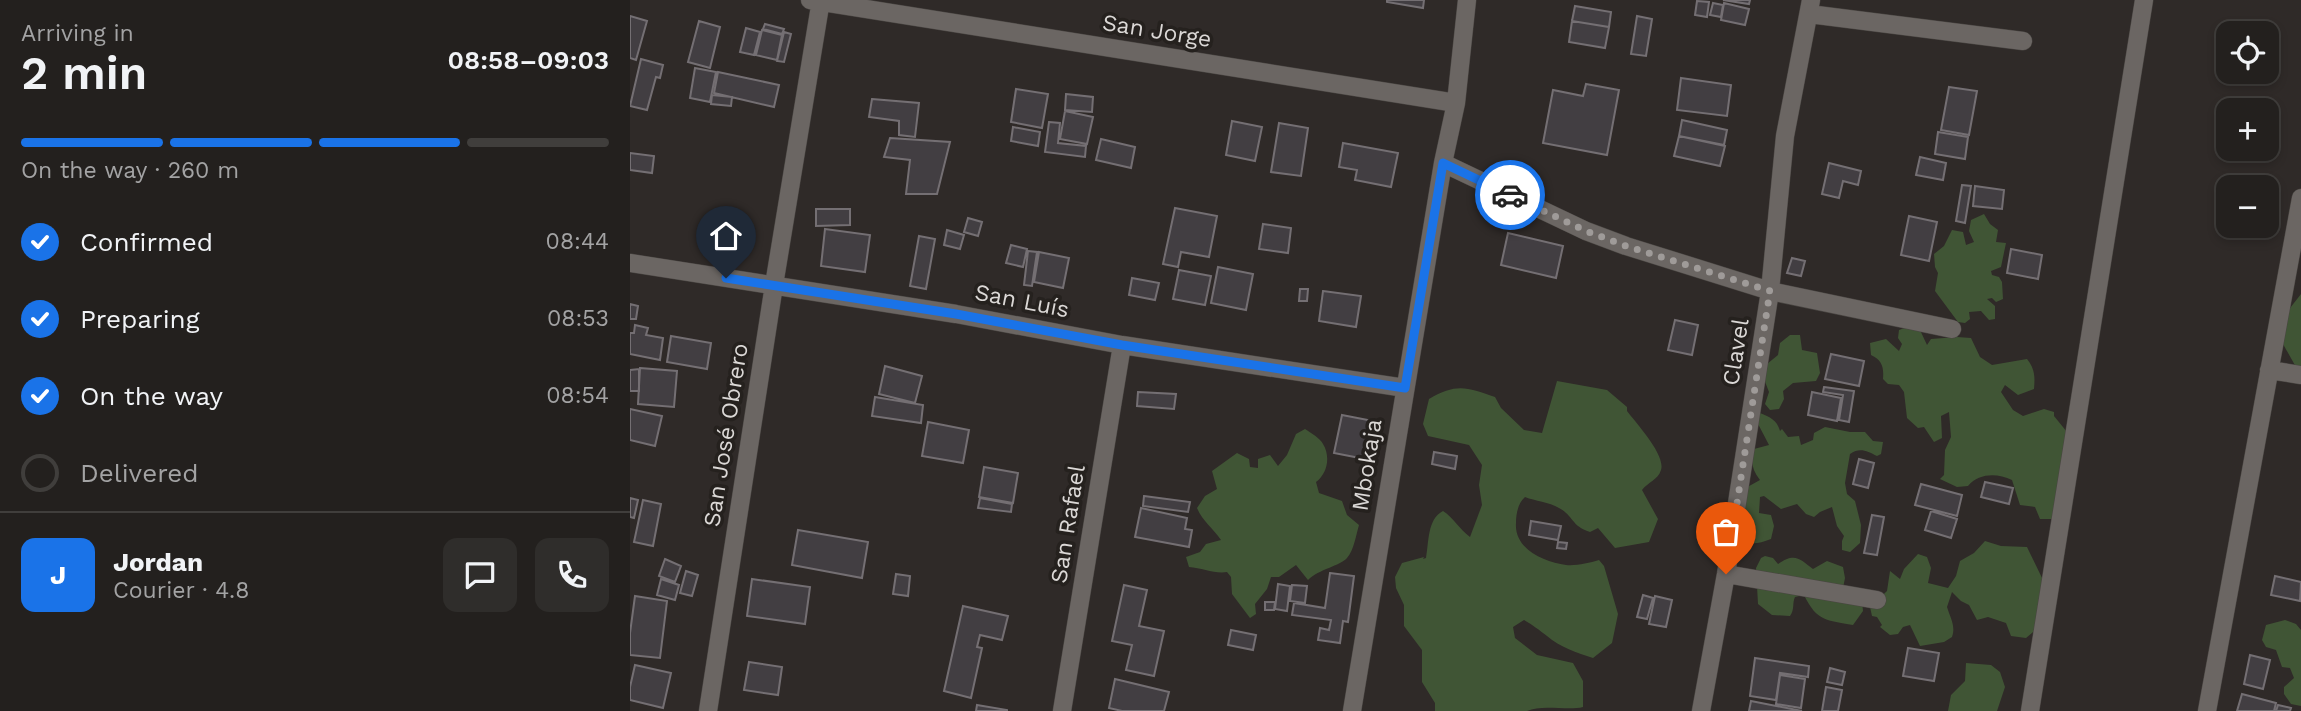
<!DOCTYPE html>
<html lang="en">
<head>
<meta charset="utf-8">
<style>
	:root { --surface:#23201e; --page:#2f2d2b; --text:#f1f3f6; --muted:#a3a3a4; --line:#403e3c; --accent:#1a73e8 }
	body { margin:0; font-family:"Work Sans",sans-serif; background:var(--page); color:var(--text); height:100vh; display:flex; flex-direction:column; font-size:26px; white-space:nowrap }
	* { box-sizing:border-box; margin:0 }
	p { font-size:23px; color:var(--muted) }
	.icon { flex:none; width:38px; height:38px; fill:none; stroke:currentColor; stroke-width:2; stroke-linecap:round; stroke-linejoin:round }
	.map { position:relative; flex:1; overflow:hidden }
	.panel { display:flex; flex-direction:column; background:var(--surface); width:630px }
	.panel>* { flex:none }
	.tools { position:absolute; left:1586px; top:21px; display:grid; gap:14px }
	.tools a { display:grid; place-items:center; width:63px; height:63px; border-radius:14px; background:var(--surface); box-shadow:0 4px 10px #0003,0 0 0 2px var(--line); font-size:35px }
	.pin { position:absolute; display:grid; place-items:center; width:60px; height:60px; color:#fff; margin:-72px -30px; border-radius:50% 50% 50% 0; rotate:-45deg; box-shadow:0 0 7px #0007 }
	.pin .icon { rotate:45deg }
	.courier { position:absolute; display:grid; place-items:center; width:70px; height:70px; margin:-35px; border:5px solid #1a73e8; border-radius:50%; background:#fff; color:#222; box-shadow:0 2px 9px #0007 }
	.overview em { font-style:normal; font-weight:600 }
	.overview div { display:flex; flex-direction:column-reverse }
	.overview { display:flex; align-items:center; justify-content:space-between; height:119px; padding:0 21px }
	h1 { font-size:46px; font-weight:600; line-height:52px }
	.bar { display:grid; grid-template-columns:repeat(4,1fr); gap:10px 7px; align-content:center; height:84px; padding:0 21px }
	.bar i { height:9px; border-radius:5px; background:var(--line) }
	.bar .on { background:var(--accent) }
	.bar p { grid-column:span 4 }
	.line { display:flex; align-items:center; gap:18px; padding:0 21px; border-top:2px solid var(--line) }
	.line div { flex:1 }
	.round { display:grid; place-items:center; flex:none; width:74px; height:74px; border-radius:14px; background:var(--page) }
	ol { padding:0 21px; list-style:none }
	li { display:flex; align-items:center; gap:21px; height:77px }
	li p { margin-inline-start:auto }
	li .icon { padding:7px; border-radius:50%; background:var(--accent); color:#fff; stroke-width:4 }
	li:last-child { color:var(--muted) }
	li i { width:38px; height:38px; border:4px solid var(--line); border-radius:50% }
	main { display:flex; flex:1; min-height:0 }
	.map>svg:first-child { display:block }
	.green { fill:#405535 }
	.building { fill:#423e42; stroke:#746f73; stroke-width:2 }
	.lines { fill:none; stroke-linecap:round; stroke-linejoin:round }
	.minor-casing { stroke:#4a4643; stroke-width:19 }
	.minor { stroke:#6b6663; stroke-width:18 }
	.done { stroke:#9f9b99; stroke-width:7; stroke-dasharray:0 12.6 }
	.route { stroke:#1a73e8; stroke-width:9 }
	.labels { text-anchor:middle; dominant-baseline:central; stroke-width:7; stroke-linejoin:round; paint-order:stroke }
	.street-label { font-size:23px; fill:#dbd8d6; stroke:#25211e }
</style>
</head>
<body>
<main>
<section class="panel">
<div class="overview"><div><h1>2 min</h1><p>Arriving in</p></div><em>08:58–09:03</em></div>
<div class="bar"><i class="on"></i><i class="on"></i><i class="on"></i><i></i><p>On the way · 260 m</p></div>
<ol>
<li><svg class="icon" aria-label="check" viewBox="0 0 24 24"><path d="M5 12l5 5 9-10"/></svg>Confirmed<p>08:44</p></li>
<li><svg class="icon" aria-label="check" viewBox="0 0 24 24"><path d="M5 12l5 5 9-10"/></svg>Preparing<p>08:53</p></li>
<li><svg class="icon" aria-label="check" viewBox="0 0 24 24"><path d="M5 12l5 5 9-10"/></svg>On the way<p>08:54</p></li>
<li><i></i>Delivered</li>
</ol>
<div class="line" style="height:126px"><b class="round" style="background:var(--accent);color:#fff">J</b><div><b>Jordan</b><p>Courier · 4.8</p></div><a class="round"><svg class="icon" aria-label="chat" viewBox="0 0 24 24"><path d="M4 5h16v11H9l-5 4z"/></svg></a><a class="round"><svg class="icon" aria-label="phone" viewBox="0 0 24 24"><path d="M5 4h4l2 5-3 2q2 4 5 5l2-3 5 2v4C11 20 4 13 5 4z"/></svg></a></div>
</section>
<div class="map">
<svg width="1671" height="711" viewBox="0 0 1671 711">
	<rect width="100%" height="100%" fill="#2f2a28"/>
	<path class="green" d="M1354,214L1360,224L1368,230L1366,242L1376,243L1371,267L1361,271L1362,275L1369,277L1372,282L1373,299L1366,302L1362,298L1357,299L1365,306V319L1359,320L1351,311L1339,312L1340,319L1335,323L1328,322L1305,291L1308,273L1305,267L1304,254L1314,246L1322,230L1333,232L1336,245L1344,242L1339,231L1341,220Z
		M1671,294V376L1653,344V317Z
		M1277,327L1290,330L1297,345L1301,339L1327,337L1341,338L1350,357L1362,365L1397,359C1405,369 1405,377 1404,389L1388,395L1375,385L1371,392L1383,410L1393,416L1414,409L1424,412V416L1437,432L1434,519H1410L1405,507L1390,505L1382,480C1367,473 1349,473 1338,486L1327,487L1310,479L1314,475L1315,450L1321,437L1319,412L1311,416L1312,438L1304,442L1294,427L1288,428L1277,418L1274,392L1269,385L1258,384L1253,379C1254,367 1252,360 1241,355L1240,343L1256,339L1269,351L1272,344L1268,338L1269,330Z
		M1160,335H1170L1172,350L1187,353L1190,373L1186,381L1163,383L1153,391L1154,399L1149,409L1140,410L1135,404L1139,392L1134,379L1137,364L1148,355L1150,343Z
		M927,381L977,390L997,407V411C1006,423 1036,455 1031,470C1028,480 1018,482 1012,490L1028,519L1019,542L985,548L968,528L960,532C941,526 944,516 929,508C919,502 905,501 895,497C888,503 886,514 886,523C884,549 914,562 936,565C946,566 959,563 969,560L974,566L988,614L982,643L963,658C947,653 930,647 917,636C909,630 903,625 894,620L883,627L885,638L907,655L943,663L953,681V707C938,711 912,704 897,711H805V703L792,682V650L774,626V605L766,588L765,577L772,563L794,557L793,559L796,558C799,543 797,519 813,511C824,518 829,529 840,537L852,505L849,485L852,465L839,445L798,436L793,424L799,399C826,383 837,387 865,397L871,408L894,430L912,433Z
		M1130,413C1140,417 1147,420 1150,431L1152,429L1158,437L1169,436L1171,445L1183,440L1184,433L1195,427L1220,432H1235L1243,441L1253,442L1251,454L1247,456C1237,451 1230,447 1220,454L1215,483L1217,494L1225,501L1231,525L1230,543L1220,552L1212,550V541L1214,536L1207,526L1202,507L1190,512L1184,517L1176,514L1167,504L1151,509L1134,496L1130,497L1129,513L1141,515L1144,526L1141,539C1126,545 1117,545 1103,537L1112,490L1130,480C1122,470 1120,460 1124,449L1139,445L1127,422Z
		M675,429C681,433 690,438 693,444C701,457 697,474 686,482L689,493L712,501L717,515L729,525C726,535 724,550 717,558C710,566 689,569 678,580L666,565L649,577H641L637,589L625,604L626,614L620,618L602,594L601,577L597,572C585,574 572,568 559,567L556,557L570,552L576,544L591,540C583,528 573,522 567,508L575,496L587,489L582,471L607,453L619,459L620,467L628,468V459L640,455L648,466L657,455L666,434Z
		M1355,541L1371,546L1397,547L1413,580L1408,628L1396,638L1381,636L1376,623L1358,617L1347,620L1339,605L1331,601L1322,592L1317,607C1320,617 1326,626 1322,637L1314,642L1290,646L1280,625L1273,627L1268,634L1260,635L1250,627L1252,625L1247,617L1242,616L1240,607L1257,591L1260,571L1270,579L1274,569L1288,554L1297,557L1301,568L1298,583L1318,588L1326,576L1330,561L1344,553Z
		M1135,556L1143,558L1148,564C1165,552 1170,559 1183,569L1197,561L1213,567L1215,578L1213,588L1232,600L1233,611L1223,625C1197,620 1187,622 1174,595L1165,597C1162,603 1165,609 1160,616L1142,615L1128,604L1126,568L1131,558Z
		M1655,620L1666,624L1671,630V706L1661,704L1654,694V687L1664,678L1660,668L1652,667L1646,650L1636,647L1632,640L1636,625Z
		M1336,663L1361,665L1370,672L1375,687L1367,711H1318L1321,695L1335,681Z"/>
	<path class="building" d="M757,0H794L793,8L757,2Z
		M1093,0H1120L1119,4Z
		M1067,1L1079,2L1077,17L1065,15Z
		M1083,3L1093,5L1091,17L1080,15Z
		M1094,3L1119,9L1115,25L1091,20Z
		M945,6L981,12L979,27L942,21Z
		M0,16L17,21L6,60L0,58Z
		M1007,16L1022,19L1016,56L1001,54Z
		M69,21L90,27L80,68L58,62Z
		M942,21L979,27L975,48L939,42Z
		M135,24L154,29L152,34L133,29Z
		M116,28L130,32L124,55L110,52Z
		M132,30L152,35L147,60L126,55Z
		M154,32L161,34L154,62L147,61Z
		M11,59L33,65L30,78L26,77L17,110L0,106Z
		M65,68L86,72L80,102L60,98Z
		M88,72L149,85L144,107L84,93Z
		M1051,78L1101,85L1097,116L1047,110Z
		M956,84L989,90L977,155L913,143L923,90L953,96Z
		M1319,87L1347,91L1339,135L1311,130Z
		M386,89L418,94L412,128L381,122Z
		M436,94L463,97L462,112L435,110Z
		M82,95L102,97L101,106L81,104Z
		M242,99L289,103L285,137L269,135V121L239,117Z
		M435,111L463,117L457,144L430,139Z
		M1052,120L1097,130L1094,145L1049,136Z
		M602,121L632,127L625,161L596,155Z
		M419,122L430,123L428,143L456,146L455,157L415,152Z
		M649,123L678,128L671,176L641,172Z
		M383,127L410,132L408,146L381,141Z
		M1308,132L1338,137L1335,159L1305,154Z
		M1049,136L1095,146L1090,166L1044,156Z
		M260,138L320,142L307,194H276L280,160L254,157Z
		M471,139L505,147L501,168L466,160Z
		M713,143L768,153L761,187L725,180L727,170L709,167Z
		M0,153L24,156L22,173L0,170Z
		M1290,157L1316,163L1313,180L1286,175Z
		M1199,163L1231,171L1228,185L1213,181L1209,198L1192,194Z
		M1332,185L1341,186L1335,223L1326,221Z
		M1345,186L1374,190L1372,209L1343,206Z
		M545,208L587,216L579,257L551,252L548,267L533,264Z
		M186,209H220V225L186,226Z
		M1279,216L1307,222L1299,261L1271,255Z
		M338,218L352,222L348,236L334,232Z
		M633,224L661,228L658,253L629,249Z
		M195,229L240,235L235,272L191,266Z
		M317,230L334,235L330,249L314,245Z
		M878,233L933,246L926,278L871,265Z
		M289,236L305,239L296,289L280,286Z
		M381,245L397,249L393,267L376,263Z
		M1381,249L1412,255L1408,279L1377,273Z
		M398,251L407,252L402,286L394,285Z
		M409,252L439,258L433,288L404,282Z
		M1162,258L1175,261L1171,276L1157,273Z
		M588,267L623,274L616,310L581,303Z
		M549,270L581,276L575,305L543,299Z
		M502,278L529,283L525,300L499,295Z
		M670,289H678L677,301H669Z
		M693,291L731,296L726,327L689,321Z
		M0,304L8,306L6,319H0Z
		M1045,320L1068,325L1062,355L1038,350Z
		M5,325L18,328L16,335L33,338L30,360L0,354V333H4Z
		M41,336L81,343L77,369L37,362Z
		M1201,354L1234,361L1229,386L1195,379Z
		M255,366L292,376L285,403L249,394Z
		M10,368L47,371L44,407L8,404Z
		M9,369V391H0V370Z
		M1194,387L1224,391L1219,422L1209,420L1213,395L1193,392Z
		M508,392L546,394L544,409L507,406Z
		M1182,392L1211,398L1207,421L1178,415Z
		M245,397L293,405L291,423L242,416Z
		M0,409L32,416L25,446L0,440Z
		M712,415L743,421L735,459L704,453Z
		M298,422L339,430L333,463L292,456Z
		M804,452L827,456L825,469L802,464Z
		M1229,459L1244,463L1238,488L1223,484Z
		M354,467L388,473L383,503L349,497Z
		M1355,482L1383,488L1379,504L1351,497Z
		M1291,484L1332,495L1327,516L1285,505Z
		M514,496L560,502L558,512L513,506Z
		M0,498L8,500L4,518L0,517Z
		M350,498L382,504L381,512L348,508Z
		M13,500L31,504L23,546L4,542Z
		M511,508L557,518L555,529L562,530L559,547L505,537Z
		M1301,511L1327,519L1321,538L1295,530Z
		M1242,515L1254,517L1247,555L1234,553Z
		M901,521L931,526L928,540L899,535Z
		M168,530L238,542L232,578L162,565Z
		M928,542L937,543L936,549L927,548Z
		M35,559L51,566L45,582L29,576Z
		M56,571L68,575L62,596L50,593Z
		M700,573L724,576L718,622L713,621L710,643L688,640L690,628L699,630L701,620L662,615L664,603L695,608Z
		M266,574L280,576L278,596L263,594Z
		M1645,576L1671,582L1670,601L1641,595Z
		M31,579L49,585L45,600L27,595Z
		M122,579L180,587L175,624L117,616Z
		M648,584L660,586L657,611L645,609Z
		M494,585L517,590L509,626L534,631L524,676L496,670L502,645L482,641Z
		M662,585L677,586L675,603L660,601Z
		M1013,595L1023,598L1017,619L1007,617Z
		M5,596L37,601L30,658L0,655V633Z
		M1025,596L1042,600L1036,627L1019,624Z
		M635,602H645L644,610H635Z
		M333,606L378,616L372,640L350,635L347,647L352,648L341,698L314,691Z
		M601,630L626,635L623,650L598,645Z
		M1278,648L1309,653L1304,681L1273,676Z
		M1620,655L1640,660L1633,689L1614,684Z
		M1125,658L1179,666L1178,677L1150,673L1146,700L1120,696Z
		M119,662L152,667L148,695L114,690Z
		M5,665L41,673L33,708L0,700V687Z
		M1200,668L1215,672L1212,685L1197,682Z
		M1150,675L1175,679L1171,708L1146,704Z
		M485,679L539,692L534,711H492L479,708Z
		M1196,687L1212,690L1208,711H1192Z
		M1612,694L1646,703L1644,711H1607Z
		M1121,701L1172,711H1119Z
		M347,705L377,710V711H346Z
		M1648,705L1661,708L1660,711H1646Z"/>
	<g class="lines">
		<defs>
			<path id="minor" d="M180,0L826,103
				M1179,14L1393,41
				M813,163L956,231L996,246L1140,291L1322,329
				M0,263L326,314L492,345L775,388
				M1639,370L1671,375
				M1096,574L1247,600
				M78,711L144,285L191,0
				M432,711L492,345
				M722,711L813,163L826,103L837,0
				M1071,711L1096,574L1140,291L1155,136L1181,0
				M1400,711L1514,0
				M1577,711L1671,198"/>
		</defs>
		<use href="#minor" class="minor-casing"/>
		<use href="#minor" class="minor"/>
	</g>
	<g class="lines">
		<path class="done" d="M880,195L956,231L996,246L1140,291L1096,574"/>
		<path class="route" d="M96,278L326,314L492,345L775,388L813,163L880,195"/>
	</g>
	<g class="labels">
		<g class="street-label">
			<text transform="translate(527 31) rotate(9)">San Jorge</text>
			<text transform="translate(392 301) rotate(11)">San Luís</text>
			<text transform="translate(1106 352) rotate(-81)">Clavel</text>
			<text transform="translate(96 435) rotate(-81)">San José Obrero</text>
			<text transform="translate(737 465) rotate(-81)">Mbokaja</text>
			<text transform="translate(438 524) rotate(-81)">San Rafael</text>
		</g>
	</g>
</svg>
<div class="tools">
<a><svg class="icon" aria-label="locate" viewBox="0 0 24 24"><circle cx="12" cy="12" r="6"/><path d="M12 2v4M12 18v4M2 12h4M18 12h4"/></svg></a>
<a>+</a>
<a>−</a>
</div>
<div class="pin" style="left:1096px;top:574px;background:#ea580c"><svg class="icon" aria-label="bag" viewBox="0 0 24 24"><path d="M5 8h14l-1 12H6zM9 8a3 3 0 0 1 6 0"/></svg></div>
<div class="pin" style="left:96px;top:278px;background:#1f2937"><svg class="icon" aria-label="home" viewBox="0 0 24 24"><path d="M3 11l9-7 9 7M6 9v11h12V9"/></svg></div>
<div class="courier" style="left:880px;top:195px"><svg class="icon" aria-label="car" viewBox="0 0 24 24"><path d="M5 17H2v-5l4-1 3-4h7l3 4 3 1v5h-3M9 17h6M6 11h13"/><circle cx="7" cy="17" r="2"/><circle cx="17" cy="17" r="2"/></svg></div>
</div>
</main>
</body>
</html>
